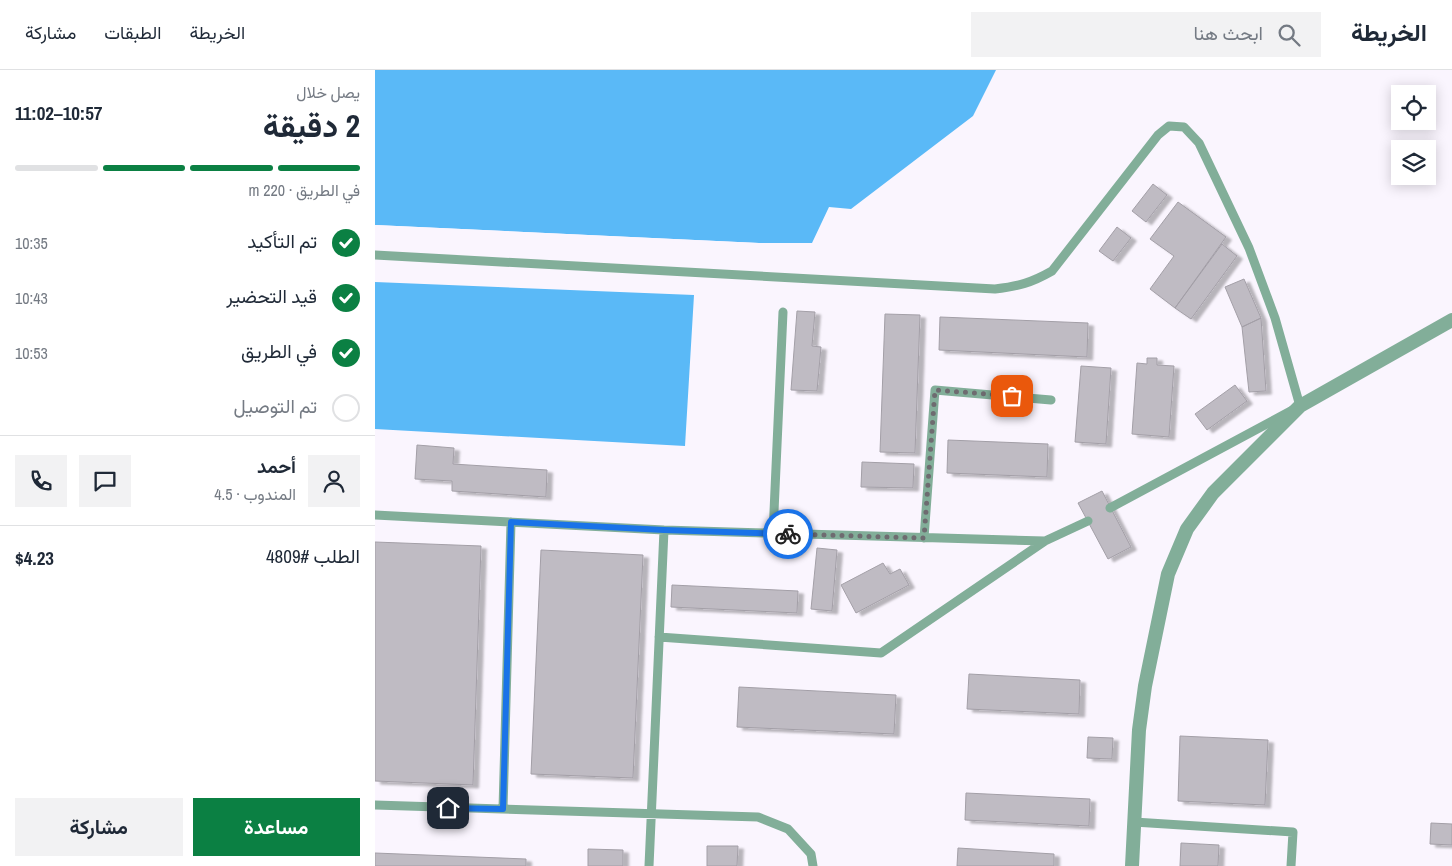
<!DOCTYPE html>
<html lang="ar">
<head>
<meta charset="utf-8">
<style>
	:root { --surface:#fff; --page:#f2f2f3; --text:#1f2937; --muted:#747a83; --line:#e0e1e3; --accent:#0b8043 }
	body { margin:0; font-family:"Archivo Narrow",Vazirmatn,sans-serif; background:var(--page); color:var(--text); direction:rtl; height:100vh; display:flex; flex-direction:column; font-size:19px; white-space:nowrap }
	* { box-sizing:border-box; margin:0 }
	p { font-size:16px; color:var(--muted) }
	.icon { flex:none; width:28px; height:28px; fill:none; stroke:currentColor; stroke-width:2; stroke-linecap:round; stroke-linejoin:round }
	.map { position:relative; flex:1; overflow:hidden; direction:ltr }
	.drawer { display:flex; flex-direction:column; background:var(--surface); width:375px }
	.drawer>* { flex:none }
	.fabs { position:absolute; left:1016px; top:15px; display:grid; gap:10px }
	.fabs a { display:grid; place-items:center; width:45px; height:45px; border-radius:0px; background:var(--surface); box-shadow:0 2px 12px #0003; font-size:25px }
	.pin { position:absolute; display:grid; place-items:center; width:42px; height:42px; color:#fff; margin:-21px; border-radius:10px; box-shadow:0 2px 8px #0006 }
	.courier { position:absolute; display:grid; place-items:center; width:50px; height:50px; margin:-25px; border:4px solid #1a73e8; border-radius:50%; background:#fff; color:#222; box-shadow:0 1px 6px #0007 }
	.overview em { font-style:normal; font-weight:700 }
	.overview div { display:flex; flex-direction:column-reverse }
	.overview { display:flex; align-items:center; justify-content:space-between; height:85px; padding:0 15px }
	h1 { font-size:32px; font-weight:700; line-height:38px }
	.bar { display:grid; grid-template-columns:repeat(4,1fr); gap:8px 5px; align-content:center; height:60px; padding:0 15px }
	.bar i { height:6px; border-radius:4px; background:var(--line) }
	.bar .current { background:var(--accent) }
	.bar p { grid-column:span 4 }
	.line { display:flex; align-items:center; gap:12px; padding:0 15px; border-top:1px solid var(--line) }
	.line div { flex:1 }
	.round { display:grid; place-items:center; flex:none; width:52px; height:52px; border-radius:0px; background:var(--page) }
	ol { padding:0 15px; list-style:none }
	li { display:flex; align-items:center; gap:15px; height:55px }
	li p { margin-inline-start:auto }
	li .icon { padding:5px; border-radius:50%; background:var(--accent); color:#fff; stroke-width:4 }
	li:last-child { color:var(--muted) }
	li i { width:28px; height:28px; border:2px solid var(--line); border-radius:50% }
	.primary-button { display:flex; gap:10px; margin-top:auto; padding:10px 15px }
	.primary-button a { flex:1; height:58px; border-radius:0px; background:var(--accent); color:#fff; font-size:20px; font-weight:700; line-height:58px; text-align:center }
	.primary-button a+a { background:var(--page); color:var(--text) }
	header { display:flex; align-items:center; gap:30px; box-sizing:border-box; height:70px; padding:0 25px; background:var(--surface); border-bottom:1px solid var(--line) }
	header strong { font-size:24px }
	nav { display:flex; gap:28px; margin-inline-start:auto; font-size:18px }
	.search { width:350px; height:45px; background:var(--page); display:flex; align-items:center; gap:12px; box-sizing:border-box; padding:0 18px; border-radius:0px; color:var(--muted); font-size:19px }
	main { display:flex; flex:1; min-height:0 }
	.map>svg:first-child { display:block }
	.water { fill:#5ab9f7 }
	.pier { fill:#faf5fe }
	.building { fill:#bfbbc3; stroke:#a39fa7; filter:url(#shadow) }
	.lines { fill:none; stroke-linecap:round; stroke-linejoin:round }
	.service { stroke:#82ae99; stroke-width:9 }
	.minor { stroke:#82ae99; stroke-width:14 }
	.done { stroke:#6e6b70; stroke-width:5; stroke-dasharray:0 9 }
	.route { stroke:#1a73e8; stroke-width:6 }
</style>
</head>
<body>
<header>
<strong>الخريطة</strong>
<div class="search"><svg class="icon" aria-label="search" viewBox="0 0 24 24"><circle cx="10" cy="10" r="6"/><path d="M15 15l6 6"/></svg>ابحث هنا</div>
<nav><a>الخريطة</a><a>الطبقات</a><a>مشاركة</a></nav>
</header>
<main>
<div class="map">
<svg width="1077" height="796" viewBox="0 0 1077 796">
	<defs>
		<filter id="shadow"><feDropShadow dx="5.5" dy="3" stdDeviation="1" flood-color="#0004"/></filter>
	</defs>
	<rect width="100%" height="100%" fill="#faf5fe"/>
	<path class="water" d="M0,0H621L598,46L476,139L454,137L437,173H384L0,155Z
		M0,212L319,225L310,376L0,359Z"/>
	<path class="pier" d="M0,155L384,173L403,175L0,157Z"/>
	<path class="building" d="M778,114L792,125L771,152L757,141Z
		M803,132L851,167L800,238L775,219L799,186L775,169Z
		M742,157L756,168L738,191L724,181Z
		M847,174L862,186L816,249L800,238Z
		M869,209L886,248L867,257L850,217Z
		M422,241L440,242L437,276L446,277L442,321L416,320Z
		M510,244L545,245L540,383L505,382Z
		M565,247L713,253L712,287L564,280Z
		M886,248L891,321L874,322L867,257Z
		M772,288H782V295L799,296L794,367L757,364L762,293L772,294Z
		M706,296L736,298L731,374L700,372Z
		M860,315L872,331L832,360L820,344Z
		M573,370L673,374L672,407L572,403Z
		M42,375L79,378L78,394L172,400L171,427L77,421V411L40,409Z
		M487,392L539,394L538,418L486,417Z
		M727,421L756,477L733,489L703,433Z
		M0,472L106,476L98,715L0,711Z
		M442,478L462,480L457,541L436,539Z
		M166,480L268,485L258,708L156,704Z
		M508,493L515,504L525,499L534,515L481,543L466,515Z
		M297,515L423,521L422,543L296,537Z
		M594,604L705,610L704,644L592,639Z
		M364,617L521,625L519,664L362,657Z
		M805,666L893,670L890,735L803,731Z
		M713,667L738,668L737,689L712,688Z
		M591,723L715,729L714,756L590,750Z
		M1056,753L1077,754V775L1055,774Z
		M806,773L844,775L843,796H805Z
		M332,776H363L362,796H332Z
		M583,778L679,784V796H582Z
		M213,779L248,780V796H213Z
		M0,783L151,789V796H0Z"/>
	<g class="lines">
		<path class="service" d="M0,185L620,219C644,216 656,213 677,201L783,65L794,56L809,57L824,73L874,178L900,248L925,336L735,438
			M0,445L289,460L670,471L713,451
			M398,464L408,242
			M549,468L560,320L676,330
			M284,567L506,583L670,471
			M0,735L383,747L413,759L436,784L438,796
			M128,739L136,452
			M759,752L918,762L916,796
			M274,796L289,460"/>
		<path class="minor" d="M757,796L764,660L770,616L793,504L812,459L838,423L925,336L1077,250"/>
	</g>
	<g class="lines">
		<path class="done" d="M413,464L549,468L560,320L637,326"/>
		<path class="route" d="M73,738L128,739L136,452L289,460L413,464"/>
	</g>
</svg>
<div class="fabs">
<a><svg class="icon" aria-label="locate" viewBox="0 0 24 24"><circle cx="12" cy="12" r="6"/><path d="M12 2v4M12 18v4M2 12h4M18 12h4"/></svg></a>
<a><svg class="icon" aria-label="layers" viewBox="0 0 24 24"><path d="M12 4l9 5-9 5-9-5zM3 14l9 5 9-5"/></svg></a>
</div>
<div class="pin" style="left:637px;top:326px;background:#ea580c"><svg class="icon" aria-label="bag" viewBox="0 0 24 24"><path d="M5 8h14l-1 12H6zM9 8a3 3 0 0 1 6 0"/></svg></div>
<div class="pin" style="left:73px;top:738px;background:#1f2937"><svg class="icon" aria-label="home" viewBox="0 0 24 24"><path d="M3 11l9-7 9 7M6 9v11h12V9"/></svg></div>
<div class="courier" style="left:413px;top:464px"><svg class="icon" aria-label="bike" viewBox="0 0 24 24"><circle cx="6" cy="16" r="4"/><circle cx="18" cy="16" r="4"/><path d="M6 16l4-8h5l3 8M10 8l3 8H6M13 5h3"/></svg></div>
</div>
<section class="drawer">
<div class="overview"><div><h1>2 دقيقة</h1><p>يصل خلال</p></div><em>10:57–11:02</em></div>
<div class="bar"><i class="current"></i><i class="current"></i><i class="current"></i><i></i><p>في الطريق · 220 m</p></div>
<ol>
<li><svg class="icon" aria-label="check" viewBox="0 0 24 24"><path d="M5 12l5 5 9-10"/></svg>تم التأكيد<p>10:35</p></li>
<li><svg class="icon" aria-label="check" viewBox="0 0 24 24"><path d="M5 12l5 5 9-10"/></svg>قيد التحضير<p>10:43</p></li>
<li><svg class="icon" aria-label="check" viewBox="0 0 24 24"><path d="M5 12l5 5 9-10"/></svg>في الطريق<p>10:53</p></li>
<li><i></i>تم التوصيل</li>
</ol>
<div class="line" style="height:90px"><a class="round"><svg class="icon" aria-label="person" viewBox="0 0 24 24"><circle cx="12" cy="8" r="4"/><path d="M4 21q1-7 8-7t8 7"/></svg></a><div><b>أحمد</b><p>المندوب · 4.5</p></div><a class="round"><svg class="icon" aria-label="chat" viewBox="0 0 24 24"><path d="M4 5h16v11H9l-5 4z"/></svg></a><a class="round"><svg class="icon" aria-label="phone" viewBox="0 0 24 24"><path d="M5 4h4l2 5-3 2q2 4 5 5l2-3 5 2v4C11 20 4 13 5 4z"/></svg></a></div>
<div class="line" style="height:65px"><div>الطلب #4809</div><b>$4.23</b></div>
<div class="primary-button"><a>مساعدة</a><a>مشاركة</a></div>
</section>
</main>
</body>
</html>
